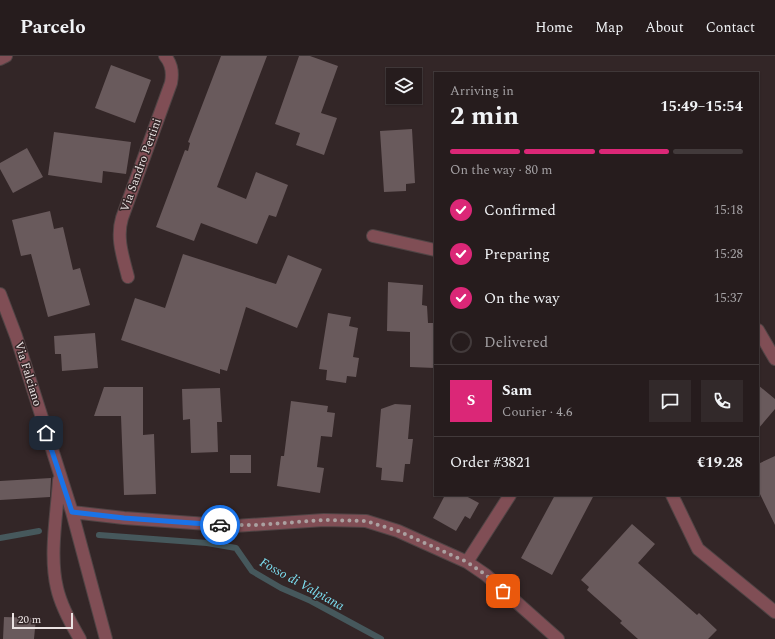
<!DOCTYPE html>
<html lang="en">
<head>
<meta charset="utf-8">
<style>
	:root { --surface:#261c1d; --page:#32292a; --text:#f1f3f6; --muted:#a4a1a4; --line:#423a3b; --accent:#db2777 }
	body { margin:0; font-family:Spectral,serif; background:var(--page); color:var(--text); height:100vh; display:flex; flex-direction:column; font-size:15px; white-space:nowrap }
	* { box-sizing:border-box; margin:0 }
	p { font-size:13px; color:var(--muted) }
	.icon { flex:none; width:22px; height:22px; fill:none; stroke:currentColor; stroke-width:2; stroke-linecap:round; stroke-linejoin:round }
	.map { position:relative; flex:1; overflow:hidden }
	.sheet { position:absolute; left:434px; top:16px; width:325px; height:424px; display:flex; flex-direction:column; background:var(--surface); border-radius:0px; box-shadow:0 1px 3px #0004,0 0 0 1px var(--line) }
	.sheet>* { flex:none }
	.controls { position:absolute; left:386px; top:12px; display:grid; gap:8px }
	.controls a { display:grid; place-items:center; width:36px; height:36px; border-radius:0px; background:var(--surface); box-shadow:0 1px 3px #0004,0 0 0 1px var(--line); font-size:20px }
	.scale { position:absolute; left:12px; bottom:10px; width:61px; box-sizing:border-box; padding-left:4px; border:2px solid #ebe3e3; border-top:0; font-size:11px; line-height:14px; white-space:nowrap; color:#ebe3e3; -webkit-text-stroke:3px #332627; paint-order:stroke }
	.pin { position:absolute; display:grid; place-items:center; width:34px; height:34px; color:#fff; margin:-17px; border-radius:8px; box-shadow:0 2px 6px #0006 }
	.courier { position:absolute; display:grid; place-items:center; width:40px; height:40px; margin:-20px; border:3px solid #1a73e8; border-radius:50%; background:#fff; color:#222; box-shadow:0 1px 5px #0007 }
	.overview em { font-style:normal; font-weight:700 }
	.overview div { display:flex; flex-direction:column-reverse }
	.overview { display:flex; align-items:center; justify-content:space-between; height:68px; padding:0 16px }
	h1 { font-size:26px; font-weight:700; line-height:30px }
	.bar { display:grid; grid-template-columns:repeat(4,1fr); gap:6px 4px; align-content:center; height:48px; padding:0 16px }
	.bar i { height:5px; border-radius:3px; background:var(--line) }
	.bar .current { background:var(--accent) }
	.bar p { grid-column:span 4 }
	.line { display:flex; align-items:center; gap:10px; padding:0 16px; border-top:1px solid var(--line) }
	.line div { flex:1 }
	.round { display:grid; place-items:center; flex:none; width:42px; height:42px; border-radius:0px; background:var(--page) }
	ol { padding:0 16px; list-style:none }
	li { display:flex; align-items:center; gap:12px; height:44px }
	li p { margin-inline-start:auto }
	li .icon { padding:4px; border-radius:50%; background:var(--accent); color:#fff; stroke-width:4 }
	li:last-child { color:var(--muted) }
	li i { width:22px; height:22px; border:2px solid var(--line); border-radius:50% }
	header { display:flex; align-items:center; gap:24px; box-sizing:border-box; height:56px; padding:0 20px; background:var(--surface); border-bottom:1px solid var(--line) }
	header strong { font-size:19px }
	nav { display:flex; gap:22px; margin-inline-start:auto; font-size:14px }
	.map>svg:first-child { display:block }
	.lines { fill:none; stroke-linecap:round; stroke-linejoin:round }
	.stream { stroke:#46585c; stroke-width:6 }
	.building { fill:#695a5c }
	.minor-casing { stroke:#504445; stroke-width:14 }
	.minor { stroke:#804e55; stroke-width:12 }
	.done { stroke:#aba1a1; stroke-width:4; stroke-dasharray:0 7.2 }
	.route { stroke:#1a73e8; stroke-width:5 }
	.labels { text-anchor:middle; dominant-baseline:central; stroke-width:3; stroke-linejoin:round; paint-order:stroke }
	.street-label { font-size:12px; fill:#ebe3e3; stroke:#332627 }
	.water-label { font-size:13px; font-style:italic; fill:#7ee3f6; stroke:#332627 }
</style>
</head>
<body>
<header>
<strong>Parcelo</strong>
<nav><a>Home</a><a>Map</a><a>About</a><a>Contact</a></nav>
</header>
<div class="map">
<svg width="775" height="583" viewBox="0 0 775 583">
	<rect width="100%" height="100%" fill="#332627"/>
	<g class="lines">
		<path class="stream" d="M99,479L207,487L236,492L252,515L281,532L311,545L381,583
			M0,482L39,475"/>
	</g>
	<path class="building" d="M221,0H267L217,131L246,143L256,116L288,129L276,161L269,159L257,188L201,167L194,185L156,171L185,94L188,95L190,87L188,86Z
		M299,0H310L338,10L321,57L337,62L324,99L296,89L300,77L275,68Z
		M111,9L151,24L135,67L95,52Z
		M412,73L415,127L406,128V135L384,136L380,75Z
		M54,76L131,86L126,118L103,115L102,127L48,119Z
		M27,92L43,121L13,137L0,113V107Z
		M50,155L54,173L63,171L73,214L80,212L90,249L48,261L31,198L21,200L12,164Z
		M183,198L276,228L288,199L322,213L297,272L246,251L227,315L220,313V318L121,284L135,242L165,252Z
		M388,226L423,229L422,249L427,250L428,267H435V312L410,311V276L387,275Z
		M328,257L351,261L349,270L358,272L353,301L359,302L356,321L347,320L346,327L326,324L327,314L319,313Z
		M95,277L98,312L62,315L61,298H55L54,280Z
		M758,329L775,343V353L758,373Z
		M104,331H143V379L154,378L156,438L124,439L121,360H94Z
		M220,332L222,366H217L218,396L191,397L190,363L183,364L182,333Z
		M291,345L328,350L327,356L335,357L332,381L321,380L317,411L324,412L320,437L277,430L281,400H284Z
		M395,348L411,349L408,383H413L410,408H405L403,426L381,424L382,412L376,411L381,353Z
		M230,399H251V417H230Z
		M775,400V469L758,434V408Z
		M51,422L50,441L0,444V425Z
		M445,439H464L479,447L470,463L465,460L456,475L433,462Z
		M555,439H594L552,519L521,502Z
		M632,468L655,488L638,507L697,559L699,557L717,574L708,583H638L620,567L622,565L587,534L589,531L581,524Z
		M4,561L36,562L34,583H3Z"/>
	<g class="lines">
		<defs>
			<path id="minor" d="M0,3L6,0
				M373,180L435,194
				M128,221C123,201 116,182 122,162L171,27C173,17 172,8 165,0
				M0,238L16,280L72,456L106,583
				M758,274L775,303
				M59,424C57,458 49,499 57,532C61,550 71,568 80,583
				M672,439L698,493L775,556
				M72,456L124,462L235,470L324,464L366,465L398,475L467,506L486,519L558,583
				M467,506L510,439"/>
		</defs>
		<use href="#minor" class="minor-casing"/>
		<use href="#minor" class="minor"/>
	</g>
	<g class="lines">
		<path class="done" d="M220,469H257L324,464L366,465L398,475L467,506L486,519L503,535"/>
		<path class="route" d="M46,377L72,456L124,462L220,469"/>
	</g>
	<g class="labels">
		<g class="street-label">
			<text transform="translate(141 109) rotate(-70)">Via Sandro Pertini</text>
			<text transform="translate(28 318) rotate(73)">Via Falciano</text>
		</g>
		<g class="water-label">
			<text transform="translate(302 528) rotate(29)">Fosso di Valpiana</text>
		</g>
	</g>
</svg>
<div class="controls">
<a><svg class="icon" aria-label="layers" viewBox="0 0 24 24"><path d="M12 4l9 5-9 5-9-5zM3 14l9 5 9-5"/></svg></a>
</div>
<div class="scale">20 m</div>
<div class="pin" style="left:503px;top:535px;background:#ea580c"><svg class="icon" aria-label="bag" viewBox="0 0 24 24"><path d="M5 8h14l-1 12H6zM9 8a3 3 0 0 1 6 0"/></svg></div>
<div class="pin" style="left:46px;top:377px;background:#1f2937"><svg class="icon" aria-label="home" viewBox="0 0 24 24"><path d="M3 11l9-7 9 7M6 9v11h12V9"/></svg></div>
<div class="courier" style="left:220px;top:469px"><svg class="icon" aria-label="car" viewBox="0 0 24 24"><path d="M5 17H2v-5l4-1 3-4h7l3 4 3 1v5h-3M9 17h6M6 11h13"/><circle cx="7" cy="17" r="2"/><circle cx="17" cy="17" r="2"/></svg></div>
<section class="sheet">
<div class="overview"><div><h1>2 min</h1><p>Arriving in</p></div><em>15:49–15:54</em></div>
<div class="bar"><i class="current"></i><i class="current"></i><i class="current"></i><i></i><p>On the way · 80 m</p></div>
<ol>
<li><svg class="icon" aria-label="check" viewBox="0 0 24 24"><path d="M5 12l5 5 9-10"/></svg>Confirmed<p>15:18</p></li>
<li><svg class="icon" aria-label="check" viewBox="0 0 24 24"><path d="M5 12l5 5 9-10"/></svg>Preparing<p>15:28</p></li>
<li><svg class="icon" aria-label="check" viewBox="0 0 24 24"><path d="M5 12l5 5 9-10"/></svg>On the way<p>15:37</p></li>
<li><i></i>Delivered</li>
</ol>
<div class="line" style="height:72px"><b class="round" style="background:var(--accent);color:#fff">S</b><div><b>Sam</b><p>Courier · 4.6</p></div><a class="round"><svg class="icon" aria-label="chat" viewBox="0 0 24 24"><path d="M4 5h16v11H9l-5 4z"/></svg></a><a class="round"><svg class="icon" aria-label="phone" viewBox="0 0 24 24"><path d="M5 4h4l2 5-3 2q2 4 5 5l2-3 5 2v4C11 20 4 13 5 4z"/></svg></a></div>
<div class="line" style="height:52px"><div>Order #3821</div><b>€19.28</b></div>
</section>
</div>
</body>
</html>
